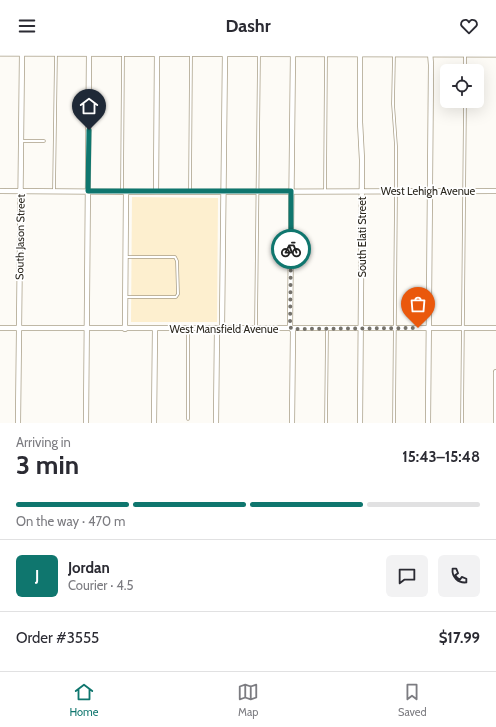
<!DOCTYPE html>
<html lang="en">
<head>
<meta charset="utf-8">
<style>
	:root { --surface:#fff; --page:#f2f2f3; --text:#2b2b33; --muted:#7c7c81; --line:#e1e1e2; --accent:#0f766e }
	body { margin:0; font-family:Cabin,sans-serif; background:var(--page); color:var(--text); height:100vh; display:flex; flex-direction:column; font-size:15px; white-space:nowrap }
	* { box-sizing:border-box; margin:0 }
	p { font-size:13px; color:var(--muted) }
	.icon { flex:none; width:22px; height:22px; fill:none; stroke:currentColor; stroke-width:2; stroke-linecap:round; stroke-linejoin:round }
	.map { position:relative; height:371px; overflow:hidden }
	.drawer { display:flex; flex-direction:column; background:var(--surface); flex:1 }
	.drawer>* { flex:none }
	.fabs { position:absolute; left:440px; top:12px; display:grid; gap:8px }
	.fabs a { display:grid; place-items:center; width:44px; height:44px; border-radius:6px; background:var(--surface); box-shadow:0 4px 16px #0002; font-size:20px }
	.pin { position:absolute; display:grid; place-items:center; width:34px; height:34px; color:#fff; margin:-41px -17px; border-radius:50% 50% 50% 0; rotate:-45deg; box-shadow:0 0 4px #0007 }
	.pin .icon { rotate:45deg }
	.courier { position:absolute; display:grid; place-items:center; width:40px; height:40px; margin:-20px; border:3px solid #0f766e; border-radius:50%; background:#fff; color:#222; box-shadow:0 1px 5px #0007 }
	.summary em { font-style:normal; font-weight:700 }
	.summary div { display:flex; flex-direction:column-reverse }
	.summary { display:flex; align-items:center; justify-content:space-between; height:68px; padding:0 16px }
	h1 { font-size:26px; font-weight:700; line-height:30px }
	.bar { display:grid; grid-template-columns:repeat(4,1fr); gap:6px 4px; align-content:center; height:48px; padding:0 16px }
	.bar i { height:5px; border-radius:3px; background:var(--line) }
	.bar .selected { background:var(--accent) }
	.bar p { grid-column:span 4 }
	.line { display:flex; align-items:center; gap:10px; padding:0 16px; border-top:1px solid var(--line) }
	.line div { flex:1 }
	.round { display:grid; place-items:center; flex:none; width:42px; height:42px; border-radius:6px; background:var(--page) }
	header { display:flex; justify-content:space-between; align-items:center; height:52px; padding:0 16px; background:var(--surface); font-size:18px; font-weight:700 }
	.tab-bar { display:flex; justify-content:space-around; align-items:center; height:56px; border-top:1px solid var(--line); background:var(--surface); font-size:11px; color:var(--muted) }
	.tab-bar a { display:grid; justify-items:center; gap:2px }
	.tab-bar .selected { color:var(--accent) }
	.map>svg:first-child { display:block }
	.built { fill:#fdefcf }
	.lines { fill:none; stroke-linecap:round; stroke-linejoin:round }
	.service-casing { stroke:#aaa089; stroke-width:3.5 }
	.minor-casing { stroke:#aaa089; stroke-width:6 }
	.tertiary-casing { stroke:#aaa089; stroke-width:7 }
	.service { stroke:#fff; stroke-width:2 }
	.minor { stroke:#fff; stroke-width:4.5 }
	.tertiary { stroke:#fff; stroke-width:5.5 }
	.done { stroke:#74716a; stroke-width:4; stroke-dasharray:0 7.2 }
	.route { stroke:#0f766e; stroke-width:5 }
	.labels { text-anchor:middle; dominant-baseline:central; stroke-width:3.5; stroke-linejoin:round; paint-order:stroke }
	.street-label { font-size:11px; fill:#2b271e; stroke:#fff }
</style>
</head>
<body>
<header><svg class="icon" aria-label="menu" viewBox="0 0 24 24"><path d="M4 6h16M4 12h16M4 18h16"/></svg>Dashr<svg class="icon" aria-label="heart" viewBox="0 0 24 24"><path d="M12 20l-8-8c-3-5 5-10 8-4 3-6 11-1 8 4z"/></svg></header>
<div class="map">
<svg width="496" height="371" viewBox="0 0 496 371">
	<rect width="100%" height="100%" fill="#fdfbf6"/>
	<path class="built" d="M132,145L218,146L217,270H131Z"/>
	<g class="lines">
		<defs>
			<path id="service" d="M465,19V3
				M22,89H44
				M54,139L56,1
				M122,139L123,3
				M190,139L191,3
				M325,139L326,2
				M126,205H175L177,209L178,242L176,245H126
				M256,275L259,2
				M188,367V276
				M326,371L327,277
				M394,371L396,139V94L393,52L394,2
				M462,371L465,49"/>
			<path id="minor" d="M0,139L156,140L496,139
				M156,140L157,0
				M0,276H496
				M222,276L225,0
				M125,277L126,140
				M18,371L22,1
				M86,371L89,2
				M154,371L155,276
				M216,371L217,276
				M292,371L293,279L290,275L293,0
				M360,371L362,108L360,70V2
				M428,371L431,13L430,0
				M496,371V320"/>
			<path id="tertiary" d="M0,1L496,2"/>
		</defs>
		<use href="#service" class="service-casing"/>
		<use href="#minor" class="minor-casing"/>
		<use href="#tertiary" class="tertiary-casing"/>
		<use href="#service" class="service"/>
		<use href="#minor" class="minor"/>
		<use href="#tertiary" class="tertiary"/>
	</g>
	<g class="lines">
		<path class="done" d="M291,197L290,275L292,277L418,276"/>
		<path class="route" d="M89,78L88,139H291V197"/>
	</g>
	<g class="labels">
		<g class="street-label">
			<text x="428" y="139">West Lehigh Avenue</text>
			<text transform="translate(20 185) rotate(-89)">South Jason Street</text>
			<text transform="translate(362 185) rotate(-90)">South Elati Street</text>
			<text x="224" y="277">West Mansfield Avenue</text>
		</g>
	</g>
</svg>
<div class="fabs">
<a><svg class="icon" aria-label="locate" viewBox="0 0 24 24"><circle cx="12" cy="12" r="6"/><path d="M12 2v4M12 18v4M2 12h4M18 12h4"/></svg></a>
</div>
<div class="pin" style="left:418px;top:276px;background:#ea580c"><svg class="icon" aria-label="bag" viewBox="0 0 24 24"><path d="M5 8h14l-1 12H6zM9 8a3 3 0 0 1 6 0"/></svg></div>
<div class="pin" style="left:89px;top:78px;background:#1f2937"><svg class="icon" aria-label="home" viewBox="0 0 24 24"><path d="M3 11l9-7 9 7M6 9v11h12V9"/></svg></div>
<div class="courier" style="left:291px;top:197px"><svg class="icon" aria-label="bike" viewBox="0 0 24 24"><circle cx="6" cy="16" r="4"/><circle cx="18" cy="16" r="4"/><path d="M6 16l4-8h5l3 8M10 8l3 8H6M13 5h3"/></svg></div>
</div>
<section class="drawer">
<div class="summary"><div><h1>3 min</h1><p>Arriving in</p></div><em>15:43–15:48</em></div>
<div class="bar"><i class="selected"></i><i class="selected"></i><i class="selected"></i><i></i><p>On the way · 470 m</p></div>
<div class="line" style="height:72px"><b class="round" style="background:var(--accent);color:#fff">J</b><div><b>Jordan</b><p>Courier · 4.5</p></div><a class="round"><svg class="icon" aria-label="chat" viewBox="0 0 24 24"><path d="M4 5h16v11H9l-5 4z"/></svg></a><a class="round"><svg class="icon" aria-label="phone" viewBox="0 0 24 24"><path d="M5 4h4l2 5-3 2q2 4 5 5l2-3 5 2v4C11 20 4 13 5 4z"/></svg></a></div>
<div class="line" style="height:52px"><div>Order #3555</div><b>$17.99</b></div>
</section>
<nav class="tab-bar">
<a class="selected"><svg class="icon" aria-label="home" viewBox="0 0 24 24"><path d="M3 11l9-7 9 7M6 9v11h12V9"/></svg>Home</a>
<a><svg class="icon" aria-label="map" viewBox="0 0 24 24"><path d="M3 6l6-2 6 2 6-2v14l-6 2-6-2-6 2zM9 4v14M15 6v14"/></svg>Map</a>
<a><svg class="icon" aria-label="saved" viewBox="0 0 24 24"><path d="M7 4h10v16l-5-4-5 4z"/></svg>Saved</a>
</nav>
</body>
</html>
